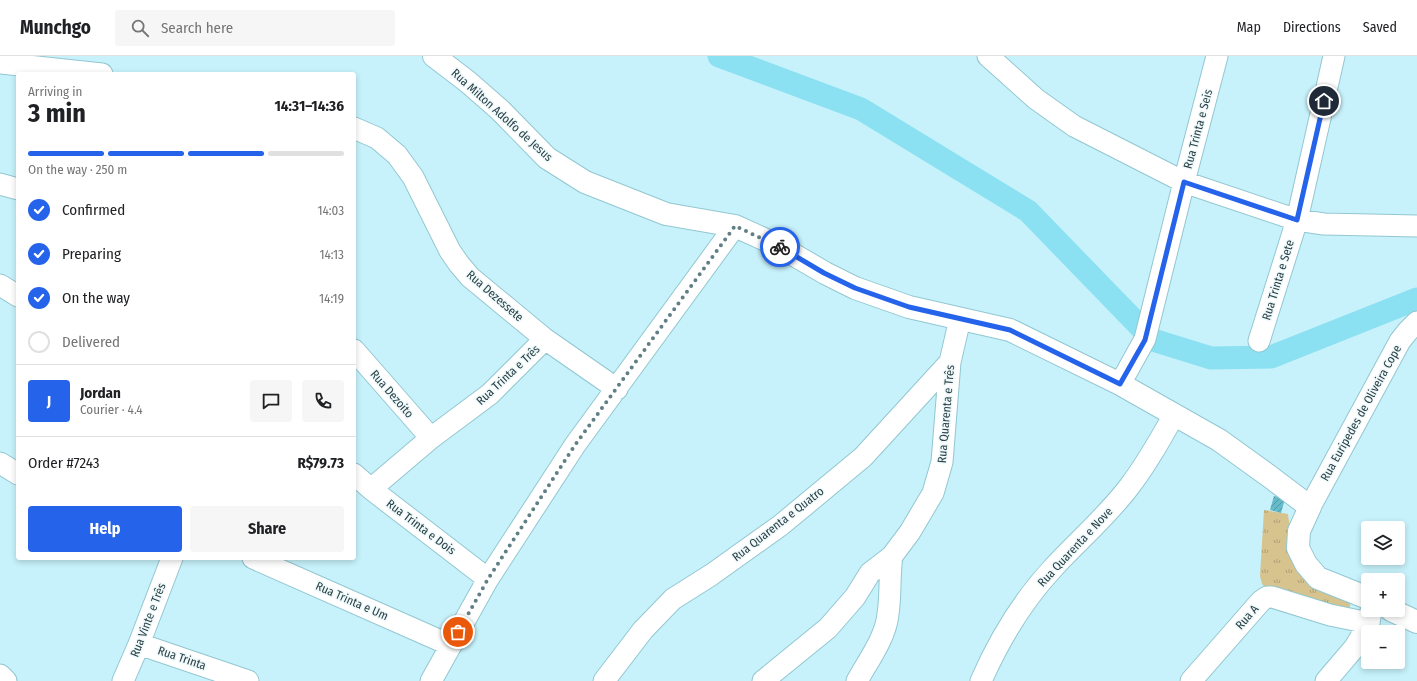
<!DOCTYPE html>
<html lang="en">
<head>
<meta charset="utf-8">
<style>
	:root { --surface:#fff; --page:#f6f6f6; --text:#202124; --muted:#757577; --line:#e0e0e0; --accent:#2563eb }
	body { margin:0; font-family:"Fira Sans Condensed",sans-serif; background:var(--page); color:var(--text); height:100vh; display:flex; flex-direction:column; font-size:15px; white-space:nowrap }
	* { box-sizing:border-box; margin:0 }
	p { font-size:13px; color:var(--muted) }
	.icon { flex:none; width:22px; height:22px; fill:none; stroke:currentColor; stroke-width:2; stroke-linecap:round; stroke-linejoin:round }
	.map { position:relative; flex:1; overflow:hidden }
	.side { position:absolute; left:16px; top:16px; width:340px; height:488px; display:flex; flex-direction:column; background:var(--surface); border-radius:4px; box-shadow:0 2px 6px #0003 }
	.side>* { flex:none }
	.fabs { position:absolute; left:1361px; top:465px; display:grid; gap:8px }
	.fabs a { display:grid; place-items:center; width:44px; height:44px; border-radius:4px; background:var(--surface); box-shadow:0 2px 6px #0003; font-size:20px }
	.pin { position:absolute; display:grid; place-items:center; width:34px; height:34px; color:#fff; margin:-17px; border:2px solid #fff; border-radius:50%; box-shadow:0 1px 4px #0007 }
	.courier { position:absolute; display:grid; place-items:center; width:40px; height:40px; margin:-20px; border:3px solid #2563eb; border-radius:50%; background:#fff; color:#222; box-shadow:0 1px 5px #0007 }
	.overview em { font-style:normal; font-weight:700 }
	.overview div { display:flex; flex-direction:column-reverse }
	.overview { display:flex; align-items:center; justify-content:space-between; height:68px; padding:0 12px }
	h1 { font-size:26px; font-weight:700; line-height:30px }
	.bar { display:grid; grid-template-columns:repeat(4,1fr); gap:6px 4px; align-content:center; height:48px; padding:0 12px }
	.bar i { height:5px; border-radius:3px; background:var(--line) }
	.bar .selected { background:var(--accent) }
	.bar p { grid-column:span 4 }
	.line { display:flex; align-items:center; gap:10px; padding:0 12px; border-top:1px solid var(--line) }
	.line div { flex:1 }
	.round { display:grid; place-items:center; flex:none; width:42px; height:42px; border-radius:4px; background:var(--page) }
	ol { padding:0 12px; list-style:none }
	li { display:flex; align-items:center; gap:12px; height:44px }
	li p { margin-inline-start:auto }
	li .icon { padding:4px; border-radius:50%; background:var(--accent); color:#fff; stroke-width:4 }
	li:last-child { color:var(--muted) }
	li i { width:22px; height:22px; border:2px solid var(--line); border-radius:50% }
	.button { display:flex; gap:8px; margin-top:auto; padding:8px 12px }
	.button a { flex:1; height:46px; border-radius:4px; background:var(--accent); color:#fff; font-size:16px; font-weight:700; line-height:46px; text-align:center }
	.button a+a { background:var(--page); color:var(--text) }
	header { display:flex; align-items:center; gap:24px; box-sizing:border-box; height:56px; padding:0 20px; background:var(--surface); border-bottom:1px solid var(--line) }
	header strong { font-size:19px }
	nav { display:flex; gap:22px; margin-inline-start:auto; font-size:14px }
	.search { width:280px; height:36px; background:var(--page); display:flex; align-items:center; gap:10px; box-sizing:border-box; padding:0 14px; border-radius:4px; color:var(--muted); font-size:15px }
	.map>svg:first-child { display:block }
	.grass { fill:url(#grass-tufts) }
	.lines { fill:none; stroke-linecap:round; stroke-linejoin:round }
	.canal { stroke:#8be1f2; stroke-width:23 }
	.building { fill:url(#building-hatch) }
	.street-casing { stroke:#92c7d1; stroke-width:23 }
	.secondary-casing { stroke:#92c7d1; stroke-width:24 }
	.street { stroke:#fff; stroke-width:21 }
	.secondary { stroke:#fff; stroke-width:22 }
	.done { stroke:#627f85; stroke-width:4; stroke-dasharray:0 7.2 }
	.route { stroke:#2563eb; stroke-width:5 }
	.labels { text-anchor:middle; dominant-baseline:central; stroke-width:3; stroke-linejoin:round; paint-order:stroke }
	.street-label { font-size:12px; fill:#2b4145; stroke:#eff9fb }
</style>
</head>
<body>
<header>
<strong>Munchgo</strong>
<div class="search"><svg class="icon" aria-label="search" viewBox="0 0 24 24"><circle cx="10" cy="10" r="6"/><path d="M15 15l6 6"/></svg>Search here</div>
<nav><a>Map</a><a>Directions</a><a>Saved</a></nav>
</header>
<div class="map">
<svg width="1417" height="625" viewBox="0 0 1417 625">
	<defs>
		<pattern id="grass-tufts" width="24" height="20" patternUnits="userSpaceOnUse"><rect width="24" height="20" fill="#d6c38e"/><path d="M3 7l-1-3M5 7V3M7 7l1-3M15 17l-1-3M17 17v-4M19 17l1-3" fill="none" stroke="#aea076"/></pattern>
		<pattern id="building-hatch" width="6" height="6" patternUnits="userSpaceOnUse"><rect width="6" height="6" fill="#65bbca"/><path d="M-1 1l2-2M0 6l6-6M5 7l2-2" fill="none" stroke="#539aa6"/></pattern>
	</defs>
	<rect width="100%" height="100%" fill="#c7f2fb"/>
	<path class="grass" d="M1264,454L1288,458L1291,481L1351,546L1349,553L1345,556L1267,533L1262,528L1260,520Z"/>
	<g class="lines">
		<path class="canal" d="M719,0L861,53L1028,155L1153,284L1211,302L1271,301L1417,243"/>
	</g>
	<path class="building" d="M1274,440L1285,443L1281,457L1270,454Z"/>
	<g class="lines">
		<defs>
			<path id="street" d="M988,0L1036,43L1074,70L1184,126L1297,164L1324,168L1417,170
				M0,7L102,18
				M354,72L377,82L397,99L413,121L450,195L459,208L470,221L545,283L617,333
				M0,128L18,133
				M0,229L18,240
				M1259,285L1297,164L1334,0
				M354,294L431,382
				M1120,328L1145,283L1184,126L1217,0
				M0,407L18,418
				M354,418L371,433L488,523
				M371,433L431,382L490,338L545,283
				M1310,451L1400,285L1408,275L1417,266
				M253,502L450,589
				M139,588L248,625
				M0,619L6,625
				M123,625L139,588L172,502
				M431,625L488,523L575,389L735,170
				M604,625L643,574L673,543L711,519L781,469L863,401L950,306
				M763,625L828,572L855,541L870,517L892,500L910,476L933,437L942,406L950,306L960,263
				M857,625C868,605 886,581 888,558C891,539 889,520 892,500
				M981,625C999,584 1023,544 1054,511C1079,484 1107,460 1129,431C1146,409 1160,384 1174,359
				M1191,625L1261,545L1267,541H1272L1330,559L1369,567
				M1326,625L1355,591L1369,567L1371,555"/>
			<path id="secondary" d="M434,0L468,26L500,54L547,102L585,126L666,158L735,170L777,189L825,217L855,232L909,251L1010,274L1120,328L1219,384L1269,420L1310,451L1299,475L1298,492L1306,508L1318,522L1368,542
				M1391,554L1417,566"/>
		</defs>
		<use href="#street" class="street-casing"/>
		<use href="#secondary" class="secondary-casing"/>
		<use href="#street" class="street"/>
		<use href="#secondary" class="secondary"/>
	</g>
	<g class="lines">
		<path class="done" d="M458,576L488,523L575,389L735,170L780,191"/>
		<path class="route" d="M780,191L824,217L855,232L909,251L1010,274L1120,328L1145,284L1184,126L1297,164L1324,45"/>
	</g>
	<g class="labels">
		<g class="street-label">
			<text transform="translate(502 59) rotate(42)">Rua Milton Adolfo de Jesus</text>
			<text transform="translate(1198 73) rotate(-75)">Rua Trinta e Seis</text>
			<text transform="translate(1278 224) rotate(-73)">Rua Trinta e Sete</text>
			<text transform="translate(495 240) rotate(41)">Rua Dezessete</text>
			<text transform="translate(508 319) rotate(-43)">Rua Trinta e Três</text>
			<text transform="translate(392 338) rotate(49)">Rua Dezoito</text>
			<text transform="translate(1361 357) rotate(-61)">Rua Euripedes de Oliveira Cope</text>
			<text transform="translate(946 358) rotate(-85)">Rua Quarenta e Três</text>
			<text transform="translate(778 468) rotate(-38)">Rua Quarenta e Quatro</text>
			<text transform="translate(421 471) rotate(37)">Rua Trinta e Dois</text>
			<text transform="translate(1075 491) rotate(-47)">Rua Quarenta e Nove</text>
			<text transform="translate(352 545) rotate(24)">Rua Trinta e Um</text>
			<text transform="translate(1247 561) rotate(-49)">Rua A</text>
			<text transform="translate(148 564) rotate(-69)">Rua Vinte e Três</text>
			<text transform="translate(182 602) rotate(19)">Rua Trinta</text>
		</g>
	</g>
</svg>
<div class="fabs">
<a><svg class="icon" aria-label="layers" viewBox="0 0 24 24"><path d="M12 4l9 5-9 5-9-5zM3 14l9 5 9-5"/></svg></a>
<a>+</a>
<a>−</a>
</div>
<div class="pin" style="left:458px;top:576px;background:#ea580c"><svg class="icon" aria-label="bag" viewBox="0 0 24 24"><path d="M5 8h14l-1 12H6zM9 8a3 3 0 0 1 6 0"/></svg></div>
<div class="pin" style="left:1324px;top:45px;background:#1f2937"><svg class="icon" aria-label="home" viewBox="0 0 24 24"><path d="M3 11l9-7 9 7M6 9v11h12V9"/></svg></div>
<div class="courier" style="left:780px;top:191px"><svg class="icon" aria-label="bike" viewBox="0 0 24 24"><circle cx="6" cy="16" r="4"/><circle cx="18" cy="16" r="4"/><path d="M6 16l4-8h5l3 8M10 8l3 8H6M13 5h3"/></svg></div>
<section class="side">
<div class="overview"><div><h1>3 min</h1><p>Arriving in</p></div><em>14:31–14:36</em></div>
<div class="bar"><i class="selected"></i><i class="selected"></i><i class="selected"></i><i></i><p>On the way · 250 m</p></div>
<ol>
<li><svg class="icon" aria-label="check" viewBox="0 0 24 24"><path d="M5 12l5 5 9-10"/></svg>Confirmed<p>14:03</p></li>
<li><svg class="icon" aria-label="check" viewBox="0 0 24 24"><path d="M5 12l5 5 9-10"/></svg>Preparing<p>14:13</p></li>
<li><svg class="icon" aria-label="check" viewBox="0 0 24 24"><path d="M5 12l5 5 9-10"/></svg>On the way<p>14:19</p></li>
<li><i></i>Delivered</li>
</ol>
<div class="line" style="height:72px"><b class="round" style="background:var(--accent);color:#fff">J</b><div><b>Jordan</b><p>Courier · 4.4</p></div><a class="round"><svg class="icon" aria-label="chat" viewBox="0 0 24 24"><path d="M4 5h16v11H9l-5 4z"/></svg></a><a class="round"><svg class="icon" aria-label="phone" viewBox="0 0 24 24"><path d="M5 4h4l2 5-3 2q2 4 5 5l2-3 5 2v4C11 20 4 13 5 4z"/></svg></a></div>
<div class="line" style="height:52px"><div>Order #7243</div><b>R$79.73</b></div>
<div class="button"><a>Help</a><a>Share</a></div>
</section>
</div>
</body>
</html>
